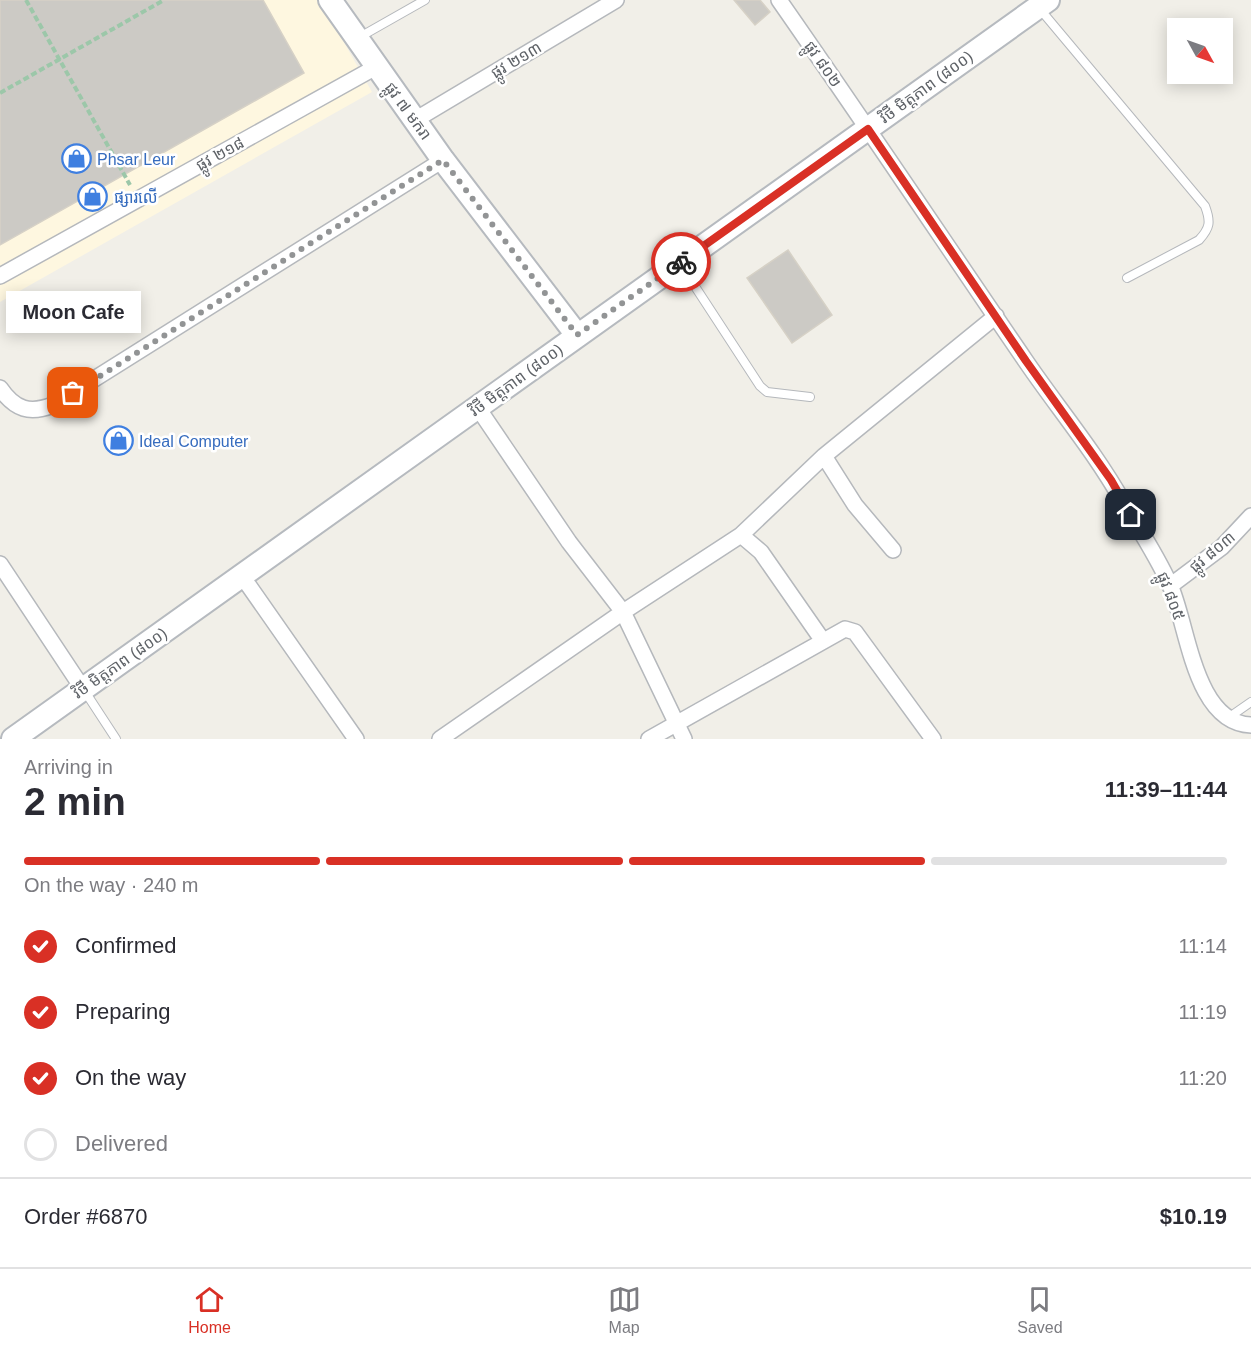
<!DOCTYPE html>
<html lang="en">
<head>
<meta charset="utf-8">
<style>
	:root { --surface:#fff; --page:#f7f7f7; --text:#2b2b33; --muted:#7c7c81; --line:#e1e1e2; --accent:#d93025 }
	body { margin:0; font-family:Arial,"Noto Sans Khmer",sans-serif; background:var(--page); color:var(--text); height:100vh; display:flex; flex-direction:column; font-size:22px; white-space:nowrap }
	* { box-sizing:border-box; margin:0 }
	p { font-size:20px; color:var(--muted) }
	.icon { flex:none; width:33px; height:33px; fill:none; stroke:currentColor; stroke-width:2; stroke-linecap:round; stroke-linejoin:round }
	.map { position:relative; height:739px; overflow:hidden }
	.drawer { display:flex; flex-direction:column; background:var(--surface); flex:1 }
	.drawer>* { flex:none }
	.needle { width:39px; rotate:130deg }
	.fabs { position:absolute; left:1167px; top:18px; display:grid; gap:12px }
	.fabs a { display:grid; place-items:center; width:66px; height:66px; border-radius:0px; background:var(--surface); box-shadow:0 3px 15px #0003; font-size:30px }
	.pin { position:absolute; display:grid; place-items:center; width:51px; height:51px; color:#fff; margin:-26px; border-radius:12px; box-shadow:0 3px 9px #0006 }
	.courier { position:absolute; display:grid; place-items:center; width:60px; height:60px; margin:-30px; border:4px solid #d93025; border-radius:50%; background:#fff; color:#222; box-shadow:0 2px 8px #0007 }
	.bubble { position:absolute; height:42px; border-radius:0px; background:var(--surface); box-shadow:0 3px 15px #0003; font-size:20px; font-weight:700; line-height:42px; text-align:center }
	.headline em { font-style:normal; font-weight:700 }
	.headline div { display:flex; flex-direction:column-reverse }
	.headline { display:flex; align-items:center; justify-content:space-between; height:102px; padding:0 24px }
	h1 { font-size:39px; font-weight:700; line-height:45px }
	.bar { display:grid; grid-template-columns:repeat(4,1fr); gap:9px 6px; align-content:center; height:72px; padding:0 24px }
	.bar i { height:8px; border-radius:4px; background:var(--line) }
	.bar .active { background:var(--accent) }
	.bar p { grid-column:span 4 }
	.line { display:flex; align-items:center; gap:15px; padding:0 24px; border-top:2px solid var(--line) }
	.line div { flex:1 }
	ol { padding:0 24px; list-style:none }
	li { display:flex; align-items:center; gap:18px; height:66px }
	li p { margin-inline-start:auto }
	li .icon { padding:6px; border-radius:50%; background:var(--accent); color:#fff; stroke-width:4 }
	li:last-child { color:var(--muted) }
	li i { width:33px; height:33px; border:3px solid var(--line); border-radius:50% }
	.dock { display:flex; justify-content:space-around; align-items:center; height:84px; border-top:2px solid var(--line); background:var(--surface); font-size:16px; color:var(--muted) }
	.dock a { display:grid; justify-items:center; gap:3px }
	.dock .active { color:var(--accent) }
	.map>svg:first-child { display:block }
	.commercial { fill:#fef7e0 }
	.building { fill:#cccac5; stroke:#d6d1c6; stroke-width:1.5 }
	.lines { fill:none; stroke-linecap:round; stroke-linejoin:round }
	.lane-casing { stroke:#b5b8bc; stroke-width:10 }
	.street-casing { stroke:#b5b8bc; stroke-width:18 }
	.secondary-casing { stroke:#b6babf; stroke-width:26 }
	.path { stroke:#9cc7a9; stroke-width:4; stroke-dasharray:6 3; stroke-linecap:butt }
	.lane { stroke:#fff; stroke-width:8 }
	.street { stroke:#fff; stroke-width:15 }
	.secondary { stroke:#fff; stroke-width:22 }
	.done { stroke:#929495; stroke-width:6; stroke-dasharray:0 10.8 }
	.route { stroke:#d93025; stroke-width:8 }
	.labels { text-anchor:middle; dominant-baseline:central; stroke-width:5; stroke-linejoin:round; paint-order:stroke }
	.street-label { font-size:16px; fill:#5f6368; stroke:#fff }
	.shop-label { font-size:16px; fill:#366cbe; stroke:#fff; text-anchor:start }
</style>
</head>
<body>
<div class="map">
<svg width="1251" height="739" viewBox="0 0 1251 739">
	<rect width="100%" height="100%" fill="#f1efe8"/>
	<path class="commercial" d="M0,0H320L372,92L0,302Z"/>
	<path class="building" d="M0,0H263L304,73L0,245Z
		M734,0H760L770,12L755,25Z
		M788,250L832,315L792,343L747,278Z"/>
	<g class="lines">
		<defs>
			<path id="lane" d="M1039,8L1205,206C1211,222 1210,228 1199,240L1127,278
				M358,38L425,0
				M681,265L760,386L767,392L810,397
				M84,690L116,739
				M1228,718L1251,702"/>
			<path id="street" d="M779,0C862,119 943,240 1025,360C1057,407 1095,452 1123,502C1139,529 1157,556 1170,585C1188,625 1194,723 1251,725
				M415,120L616,0
				M0,276L376,67
				M0,388C15,410 30,414 53,405L443,160
				M478,408L569,542L623,612L684,739
				M824,456L855,505L893,550
				M741,535L761,552L823,641
				M0,564L83,689
				M242,576L356,739
				M1170,586L1222,547L1251,516
				M440,739L623,612L741,535L824,456L996,316
				M649,739L845,629L855,632L933,739"/>
			<path id="secondary" d="M330,0L443,160L577,335
				M13,739L1048,0"/>
		</defs>
		<use href="#lane" class="lane-casing"/>
		<use href="#street" class="street-casing"/>
		<use href="#secondary" class="secondary-casing"/>
		<path class="path" d="M26,0L130,185
			M0,93L164,0"/>
		<use href="#lane" class="lane"/>
		<use href="#street" class="street"/>
		<use href="#secondary" class="secondary"/>
	</g>
	<g class="lines">
		<path class="done" d="M73,393L443,160L577,335L681,262"/>
		<path class="route" d="M681,262L868,129L1026,361L1111,480L1131,515"/>
	</g>
	<defs>
		<symbol id="shop-ring" viewBox="-11 -11 22 22"><circle r="9.5" fill="#fff" stroke="#3f7fe0" stroke-width="1.5"/><path d="M-5-2.5h2.3a2.7 3.5 0 0 1 5.4 0H5L5.5 6h-11ZM-1.5-2.5h3a1.5 2.3 0 0 0-3 0Z" fill="#3f7fe0"/></symbol>
	</defs>
	<g fill-rule="evenodd">
		<use href="#shop-ring" x="60" y="142" width="33" height="33"/>
		<use href="#shop-ring" x="76" y="180" width="33" height="33"/>
		<use href="#shop-ring" x="102" y="424" width="33" height="33"/>
	</g>
	<g class="labels">
		<g class="street-label">
			<text transform="translate(516 60) rotate(-31)">ផ្លូវ ២១៣</text>
			<text transform="translate(823 64) rotate(55)">ផ្លូវ ៨០២</text>
			<text transform="translate(926 87) rotate(-36)">វិថី មិត្តភាព (៨០០)</text>
			<text transform="translate(408 111) rotate(54)">ផ្លូវ ៧ មករា</text>
			<text transform="translate(220 154) rotate(-29)">ផ្លូវ ២១៨</text>
			<text transform="translate(516 380) rotate(-36)">វិថី មិត្តភាព (៨០០)</text>
			<text transform="translate(1212 552) rotate(-40)">ផ្លូវ ៨០៣</text>
			<text transform="translate(1171 596) rotate(69)">ផ្លូវ ៨០៥</text>
			<text transform="translate(120 663) rotate(-35)">វិថី មិត្តភាព (៨០០)</text>
		</g>
		<g class="shop-label">
			<text x="97" y="159">Phsar Leur</text>
			<text x="114" y="197">ផ្សារលើ</text>
			<text x="139" y="441">Ideal Computer</text>
		</g>
	</g>
</svg>
<div class="fabs">
<a><svg class="needle" viewBox="-14 -14 28 28"><path d="M0-13l5 13h-10z" fill="#e53935"/><path d="M0 13l5-13h-10z" fill="#7c7c81"/></svg></a>
</div>
<div class="pin" style="left:73px;top:393px;background:#ea580c"><svg class="icon" aria-label="bag" viewBox="0 0 24 24"><path d="M5 8h14l-1 12H6zM9 8a3 3 0 0 1 6 0"/></svg></div>
<div class="pin" style="left:1131px;top:515px;background:#1f2937"><svg class="icon" aria-label="home" viewBox="0 0 24 24"><path d="M3 11l9-7 9 7M6 9v11h12V9"/></svg></div>
<div class="courier" style="left:681px;top:262px"><svg class="icon" aria-label="bike" viewBox="0 0 24 24"><circle cx="6" cy="16" r="4"/><circle cx="18" cy="16" r="4"/><path d="M6 16l4-8h5l3 8M10 8l3 8H6M13 5h3"/></svg></div>
<div class="bubble" style="left:6px;top:291px;width:135px">Moon Cafe</div>
</div>
<section class="drawer">
<div class="headline"><div><h1>2 min</h1><p>Arriving in</p></div><em>11:39–11:44</em></div>
<div class="bar"><i class="active"></i><i class="active"></i><i class="active"></i><i></i><p>On the way · 240 m</p></div>
<ol>
<li><svg class="icon" aria-label="check" viewBox="0 0 24 24"><path d="M5 12l5 5 9-10"/></svg>Confirmed<p>11:14</p></li>
<li><svg class="icon" aria-label="check" viewBox="0 0 24 24"><path d="M5 12l5 5 9-10"/></svg>Preparing<p>11:19</p></li>
<li><svg class="icon" aria-label="check" viewBox="0 0 24 24"><path d="M5 12l5 5 9-10"/></svg>On the way<p>11:20</p></li>
<li><i></i>Delivered</li>
</ol>
<div class="line" style="height:78px"><div>Order #6870</div><b>$10.19</b></div>
</section>
<nav class="dock">
<a class="active"><svg class="icon" aria-label="home" viewBox="0 0 24 24"><path d="M3 11l9-7 9 7M6 9v11h12V9"/></svg>Home</a>
<a><svg class="icon" aria-label="map" viewBox="0 0 24 24"><path d="M3 6l6-2 6 2 6-2v14l-6 2-6-2-6 2zM9 4v14M15 6v14"/></svg>Map</a>
<a><svg class="icon" aria-label="saved" viewBox="0 0 24 24"><path d="M7 4h10v16l-5-4-5 4z"/></svg>Saved</a>
</nav>
</body>
</html>
